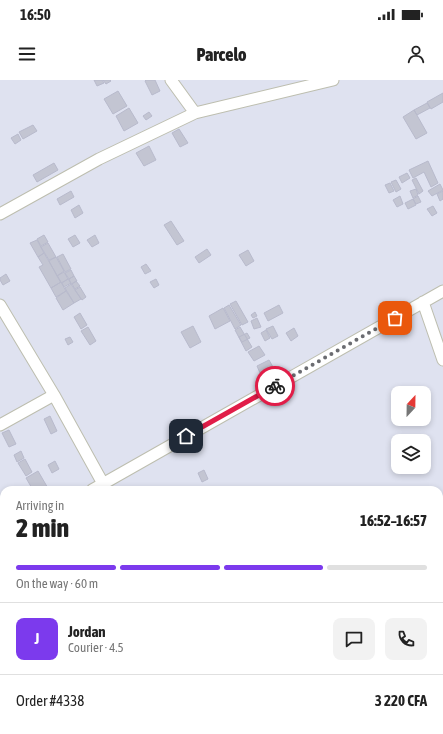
<!DOCTYPE html>
<html lang="en">
<head>
<meta charset="utf-8">
<style>
	:root { --surface:#fff; --page:#f2f2f2; --text:#222; --muted:#767676; --line:#e0e0e0; --accent:#7c3aed }
	body { margin:0; font-family:"Asap Condensed",sans-serif; background:var(--page); color:var(--text); height:100vh; display:flex; flex-direction:column; font-size:15px; white-space:nowrap }
	* { box-sizing:border-box; margin:0 }
	p { font-size:13px; color:var(--muted) }
	.icon { flex:none; width:22px; height:22px; fill:none; stroke:currentColor; stroke-width:2; stroke-linecap:round; stroke-linejoin:round }
	.map { position:relative; flex:1; overflow:hidden }
	.drawer { position:absolute; left:0px; top:406px; width:443px; height:248px; display:flex; flex-direction:column; background:var(--surface); border-radius:12px 12px 0 0; box-shadow:0 2px 6px #0003 }
	.drawer>* { flex:none }
	.needle { width:26px; rotate:22deg }
	.tools { position:absolute; left:391px; top:306px; display:grid; gap:8px }
	.tools a { display:grid; place-items:center; width:40px; height:40px; border-radius:8px; background:var(--surface); box-shadow:0 2px 6px #0003; font-size:20px }
	.pin { position:absolute; display:grid; place-items:center; width:34px; height:34px; color:#fff; margin:-17px; border-radius:8px; box-shadow:0 2px 6px #0006 }
	.courier { position:absolute; display:grid; place-items:center; width:40px; height:40px; margin:-20px; border:3px solid #e11d48; border-radius:50%; background:#fff; color:#222; box-shadow:0 1px 5px #0007 }
	.headline em { font-style:normal; font-weight:800 }
	.headline div { display:flex; flex-direction:column-reverse }
	.headline { display:flex; align-items:center; justify-content:space-between; height:68px; padding:0 16px }
	h1 { font-size:26px; font-weight:800; line-height:30px }
	.bar { display:grid; grid-template-columns:repeat(4,1fr); gap:6px 4px; align-content:center; height:48px; padding:0 16px }
	.bar i { height:5px; border-radius:3px; background:var(--line) }
	.bar .active { background:var(--accent) }
	.bar p { grid-column:span 4 }
	.line { display:flex; align-items:center; gap:10px; padding:0 16px; border-top:1px solid var(--line) }
	.line div { flex:1 }
	.round { display:grid; place-items:center; flex:none; width:42px; height:42px; border-radius:8px; background:var(--page) }
	.status { display:flex; justify-content:space-between; align-items:center; height:28px; padding:0 20px; background:var(--surface); direction:ltr }
	.status svg { height:11px; fill:currentColor }
	header { display:flex; justify-content:space-between; align-items:center; height:52px; padding:0 16px; background:var(--surface); font-size:18px; font-weight:800 }
	.map>svg:first-child { display:block }
	.building { fill:#c3c5d2; stroke:#b8bacc }
	.lines { fill:none; stroke-linecap:round; stroke-linejoin:round }
	.minor-casing { stroke:#bdbeaf; stroke-width:13 }
	.minor { stroke:#fff; stroke-width:11 }
	.done { stroke:#6b6c71; stroke-width:4; stroke-dasharray:0 7.2 }
	.route { stroke:#e11d48; stroke-width:5 }
</style>
</head>
<body>
<div class="status"><b>16:50</b><svg viewBox="0 0 49 12"><path d="M0 12V9h3v3zM5 12V6h3v6zM10 12V3h3v9zM15 12V0h3v12zM26 1h20v11H26zM47 4h2v5h-2z"/></svg></div>
<header><svg class="icon" aria-label="menu" viewBox="0 0 24 24"><path d="M4 6h16M4 12h16M4 18h16"/></svg>Parcelo<svg class="icon" aria-label="person" viewBox="0 0 24 24"><circle cx="12" cy="8" r="4"/><path d="M4 21q1-7 8-7t8 7"/></svg></header>
<div class="map">
<svg width="443" height="654" viewBox="0 0 443 654">
	<rect width="100%" height="100%" fill="#dfe2f0"/>
	<path class="building" d="M94,0H102L104,3L97,6Z
		M103,0H110L111,1L106,4Z
		M146,0H155L160,11L152,15L145,1Z
		M118,11L127,26L113,34L104,19Z
		M443,13V22L431,29L427,22Z
		M427,23L430,28L417,35L414,30Z
		M129,28L138,43L124,51L116,36Z
		M414,30L427,53L416,59L403,37Z
		M149,32L152,36L146,40L143,36Z
		M33,45L37,51L23,59L19,52Z
		M179,49L188,63L180,67L172,53Z
		M18,54L21,60L15,64L11,58Z
		M149,66L156,80L144,86L136,73Z
		M428,81L438,103L431,107L424,92L413,98L409,90Z
		M54,83L58,90L37,102L33,95Z
		M407,93L410,98L402,103L399,97Z
		M416,98L423,111L419,114L412,100Z
		M396,100L401,109L396,112L391,102Z
		M390,103L394,111L389,113L385,105Z
		M440,104L443,110L432,116L428,111Z
		M416,109L418,115L413,118L410,111Z
		M71,111L74,117L60,125L57,119Z
		M443,111V119L440,121L437,114Z
		M400,116L403,124L397,127L393,120Z
		M418,116L421,122L416,124L413,119Z
		M413,119L416,125L408,129L405,123Z
		M79,125L83,133L75,138L71,130Z
		M433,126L437,133L432,136L427,129Z
		M171,141L184,161L177,165L164,145Z
		M44,155L48,162L41,166L37,159Z
		M75,155L80,163L73,167L68,159Z
		M95,155L99,163L92,167L87,160Z
		M37,160L44,173L38,177L30,163Z
		M48,163L56,177L49,180L41,167Z
		M207,169L211,175L199,183L195,177Z
		M248,170L254,181L246,186L239,175Z
		M44,173L61,202L51,208L39,187L43,185L38,177Z
		M63,174L71,189L65,192L57,177Z
		M56,177L64,191L57,196L49,181Z
		M146,184L151,191L145,194L141,187Z
		M71,190L74,196L69,199L65,193Z
		M64,192L68,199L61,203L57,196Z
		M6,194L10,201L3,205L0,200V198Z
		M74,196L77,201L71,204L69,199Z
		M68,199L71,203L64,207L62,203Z
		M156,199L159,205L154,208L150,202Z
		M76,201L80,206L75,209L72,204Z
		M61,202L66,211L56,217L51,208Z
		M71,204L81,219L74,223L65,208Z
		M80,207L86,217L82,220L75,210Z
		M66,211L74,223L63,230L56,218Z
		M236,221L248,242L242,245L230,224Z
		M229,225L241,245L235,249L224,228Z
		M279,225L283,233L268,241L264,233Z
		M223,228L230,241L215,249L209,236Z
		M255,232L257,236L253,238L251,235Z
		M80,233L87,245L81,249L74,237Z
		M257,238L261,247L254,249L251,241Z
		M193,246L201,262L190,268L181,252Z
		M273,246L278,256L272,259L266,249Z
		M88,247L96,261L90,265L81,251Z
		M240,247L252,267L246,271L235,250Z
		M294,248L298,256L291,261L286,253Z
		M266,250L270,258L265,261L261,253Z
		M247,253L250,258L242,262L239,257Z
		M70,257L73,262L68,265L65,259Z
		M259,266L265,275L254,281L248,272Z
		M269,280L273,287L260,293L257,286Z
		M50,336L57,351L51,354L44,339Z
		M9,350L16,364L9,367L2,353Z
		M21,371L24,378L17,382L14,375Z
		M424,374L428,381L424,383Z
		M25,379L32,392L26,396L18,383Z
		M55,381L59,389L52,393L48,385Z
		M204,390L208,399L202,402L198,393Z
		M38,391L49,410H33L26,398Z"/>
	<g class="lines">
		<defs>
			<path id="minor" d="M171,0L195,33
				M0,134L99,79L195,33L333,0
				M423,222L443,280
				M0,225L54,315L106,409
				M0,345L54,315
				M92,410L443,211
				M0,463L4,461
				M439,504L443,501
				M0,510L4,517
				M439,646L443,643
				M91,650L94,654
				M239,650L241,654
				M195,654L201,650
				M425,654L432,650"/>
		</defs>
		<use href="#minor" class="minor-casing"/>
		<use href="#minor" class="minor"/>
	</g>
	<g class="lines">
		<path class="done" d="M275,306L395,238"/>
		<path class="route" d="M186,356L275,306"/>
	</g>
</svg>
<div class="tools">
<a><svg class="needle" viewBox="-14 -14 28 28"><path d="M0-13l5 13h-10z" fill="#e53935"/><path d="M0 13l5-13h-10z" fill="#767676"/></svg></a>
<a><svg class="icon" aria-label="layers" viewBox="0 0 24 24"><path d="M12 4l9 5-9 5-9-5zM3 14l9 5 9-5"/></svg></a>
</div>
<div class="pin" style="left:395px;top:238px;background:#ea580c"><svg class="icon" aria-label="bag" viewBox="0 0 24 24"><path d="M5 8h14l-1 12H6zM9 8a3 3 0 0 1 6 0"/></svg></div>
<div class="pin" style="left:186px;top:356px;background:#1f2937"><svg class="icon" aria-label="home" viewBox="0 0 24 24"><path d="M3 11l9-7 9 7M6 9v11h12V9"/></svg></div>
<div class="courier" style="left:275px;top:306px"><svg class="icon" aria-label="bike" viewBox="0 0 24 24"><circle cx="6" cy="16" r="4"/><circle cx="18" cy="16" r="4"/><path d="M6 16l4-8h5l3 8M10 8l3 8H6M13 5h3"/></svg></div>
<section class="drawer">
<div class="headline"><div><h1>2 min</h1><p>Arriving in</p></div><em>16:52–16:57</em></div>
<div class="bar"><i class="active"></i><i class="active"></i><i class="active"></i><i></i><p>On the way · 60 m</p></div>
<div class="line" style="height:72px"><b class="round" style="background:var(--accent);color:#fff">J</b><div><b>Jordan</b><p>Courier · 4.5</p></div><a class="round"><svg class="icon" aria-label="chat" viewBox="0 0 24 24"><path d="M4 5h16v11H9l-5 4z"/></svg></a><a class="round"><svg class="icon" aria-label="phone" viewBox="0 0 24 24"><path d="M5 4h4l2 5-3 2q2 4 5 5l2-3 5 2v4C11 20 4 13 5 4z"/></svg></a></div>
<div class="line" style="height:52px"><div>Order #4338</div><b>3 220 CFA</b></div>
</section>
</div>
</body>
</html>
